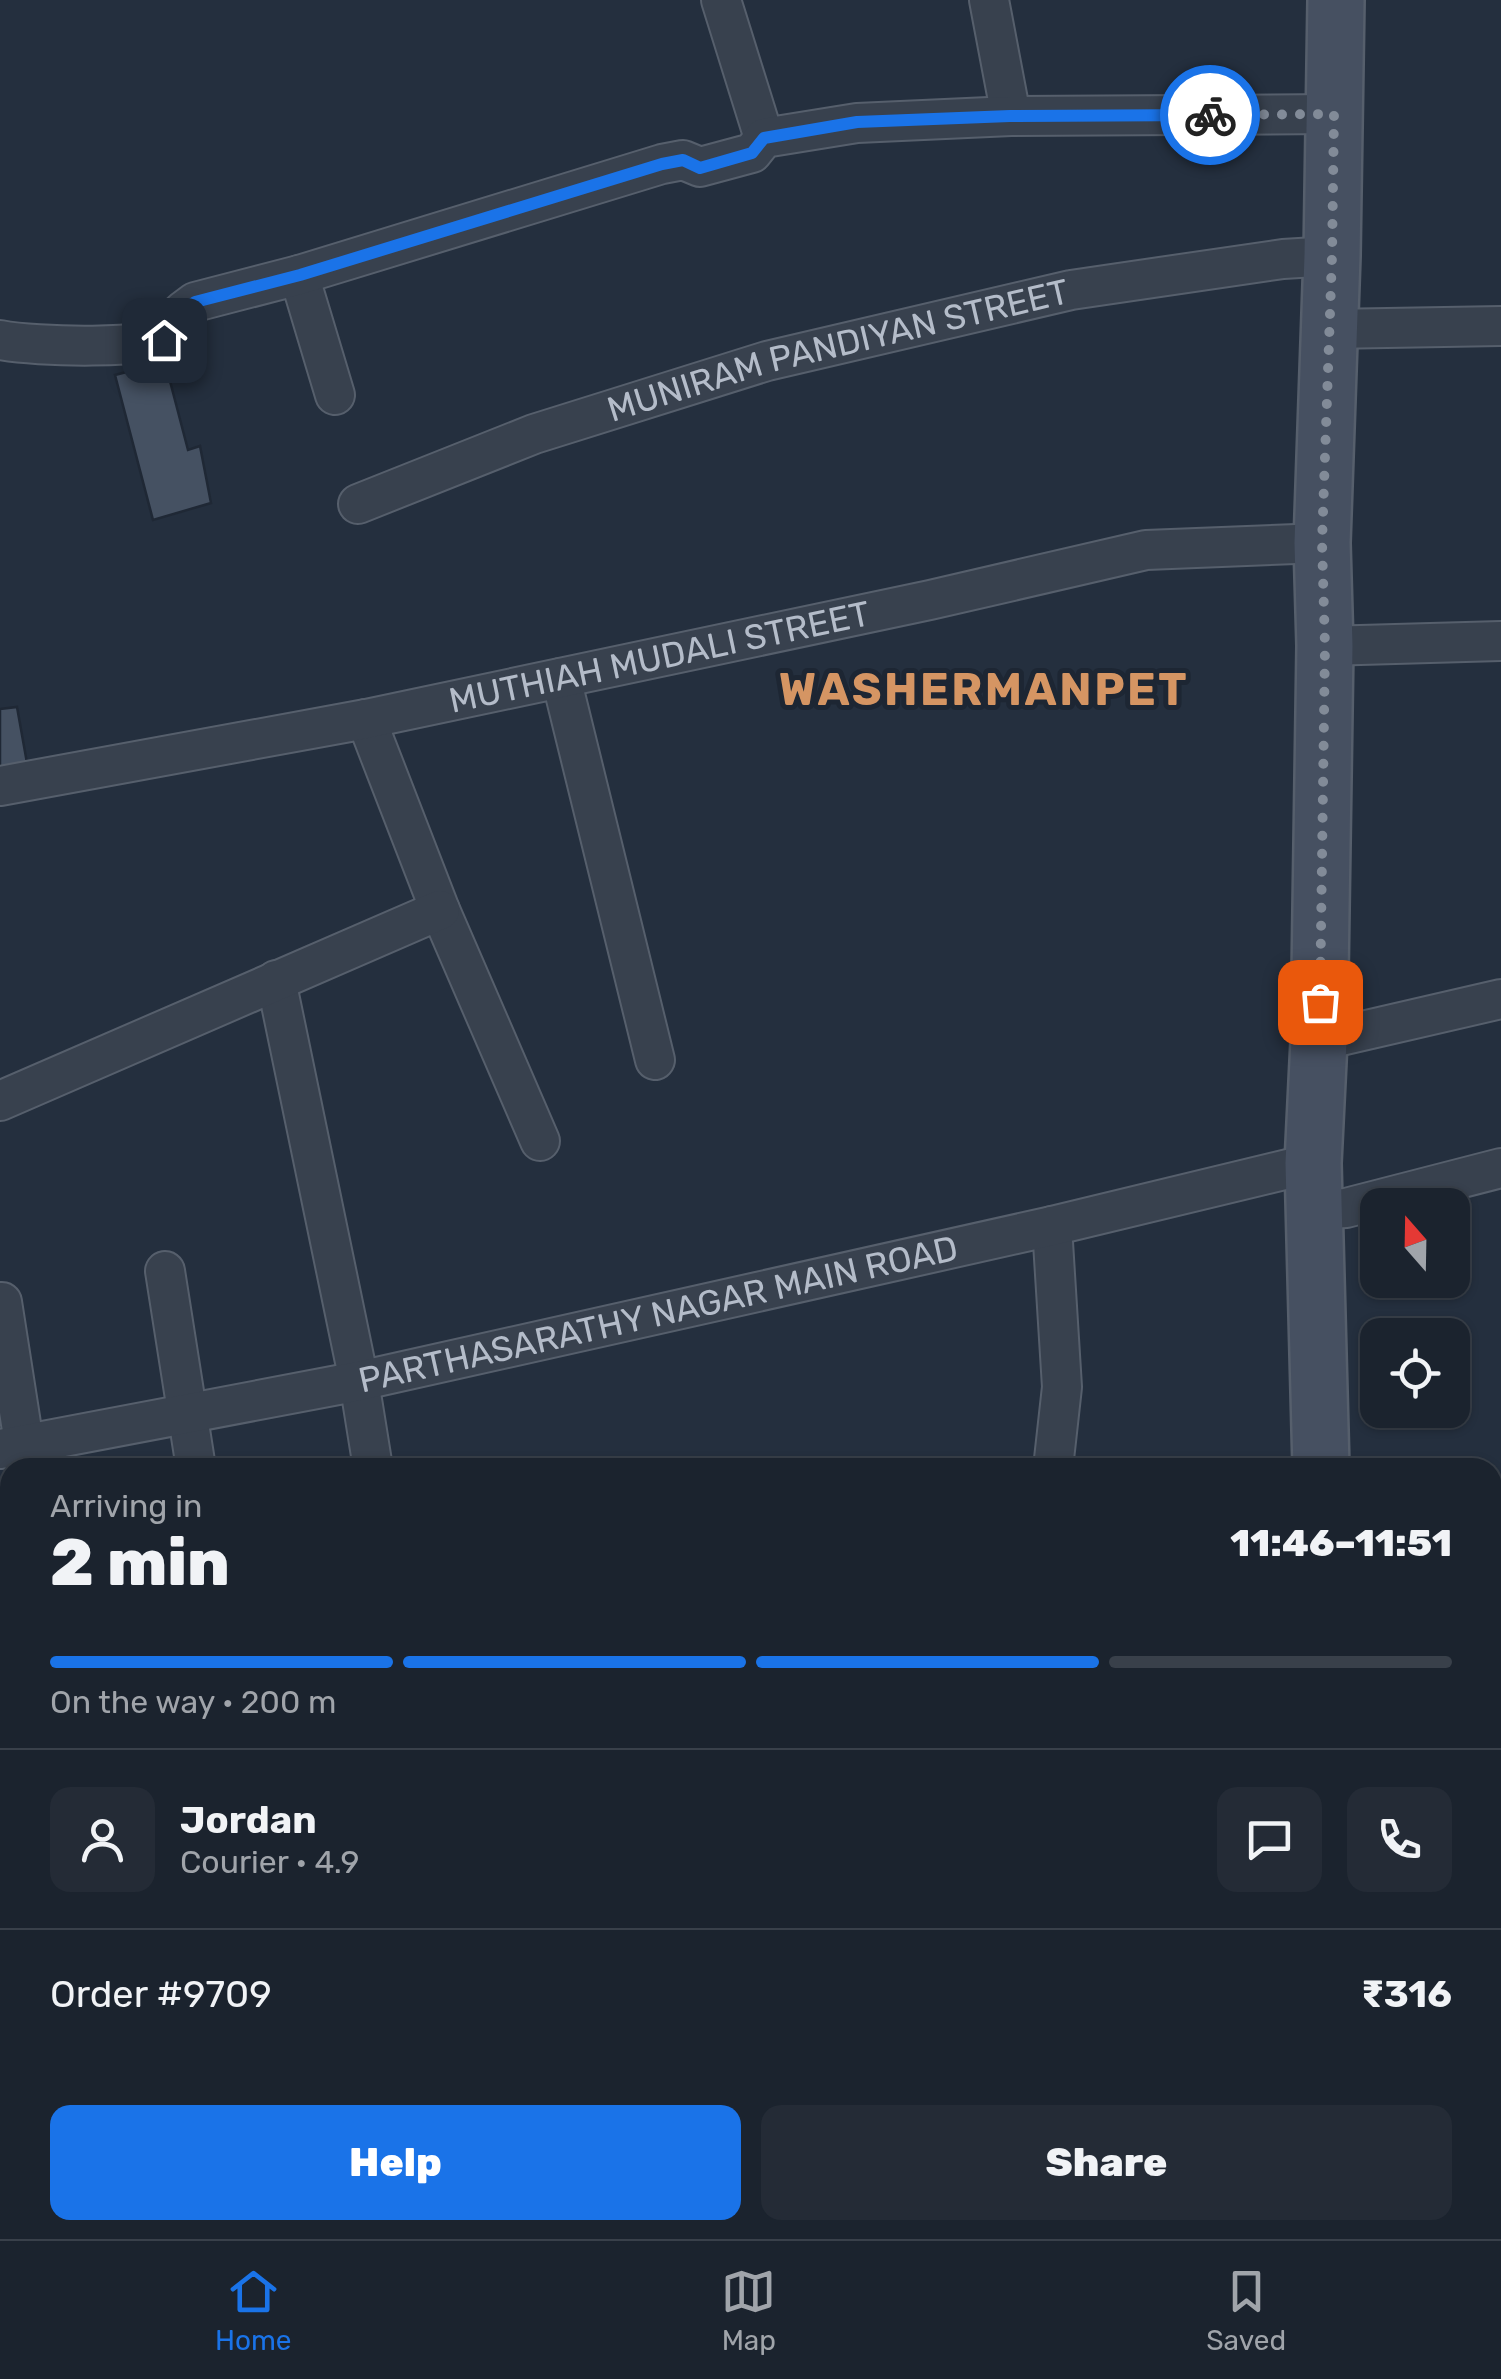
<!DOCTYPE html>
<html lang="en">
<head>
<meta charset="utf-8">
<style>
	:root { --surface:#1b232e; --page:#242b36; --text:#f1f3f6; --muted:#a0a4aa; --line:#39404a; --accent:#1a73e8 }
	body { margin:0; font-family:Rubik,sans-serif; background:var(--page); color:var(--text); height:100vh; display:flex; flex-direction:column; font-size:38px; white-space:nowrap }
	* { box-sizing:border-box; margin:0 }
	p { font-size:32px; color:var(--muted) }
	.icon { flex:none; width:55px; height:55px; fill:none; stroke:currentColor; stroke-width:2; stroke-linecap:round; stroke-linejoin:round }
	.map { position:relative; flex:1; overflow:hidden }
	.side { position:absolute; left:0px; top:1458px; width:1502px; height:782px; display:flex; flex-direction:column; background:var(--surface); border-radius:30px 30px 0 0; box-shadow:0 2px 8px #0004,0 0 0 2px var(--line) }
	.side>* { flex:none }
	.needle { width:65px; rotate:340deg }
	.buttons { position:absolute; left:1360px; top:1188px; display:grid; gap:20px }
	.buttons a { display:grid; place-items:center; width:110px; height:110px; border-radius:20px; background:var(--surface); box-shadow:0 2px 8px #0004,0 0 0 2px var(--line); font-size:50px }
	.pin { position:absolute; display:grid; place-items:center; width:85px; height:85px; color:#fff; margin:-42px; border-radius:20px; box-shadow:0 5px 15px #0006 }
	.courier { position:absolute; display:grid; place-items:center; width:100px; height:100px; margin:-50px; border:8px solid #1a73e8; border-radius:50%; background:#fff; color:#222; box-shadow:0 2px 12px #0007 }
	.summary em { font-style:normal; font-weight:800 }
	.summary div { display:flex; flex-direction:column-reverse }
	.summary { display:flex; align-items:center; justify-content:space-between; height:170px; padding:0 50px }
	h1 { font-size:65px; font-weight:800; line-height:75px }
	.bar { display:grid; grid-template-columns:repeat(4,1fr); gap:15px 10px; align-content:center; height:120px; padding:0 50px }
	.bar i { height:12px; border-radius:8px; background:var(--line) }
	.bar .current { background:var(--accent) }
	.bar p { grid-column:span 4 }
	.line { display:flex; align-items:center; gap:25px; padding:0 50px; border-top:2px solid var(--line) }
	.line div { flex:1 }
	.round { display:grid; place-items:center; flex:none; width:105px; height:105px; border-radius:20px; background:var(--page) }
	.primary-button { display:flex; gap:20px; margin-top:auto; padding:20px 50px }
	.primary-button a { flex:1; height:115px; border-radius:20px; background:var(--accent); color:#fff; font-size:40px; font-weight:800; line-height:115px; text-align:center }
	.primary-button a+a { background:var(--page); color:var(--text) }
	.tabs { display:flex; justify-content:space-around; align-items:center; height:140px; border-top:2px solid var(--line); background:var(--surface); font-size:28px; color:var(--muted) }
	.tabs a { display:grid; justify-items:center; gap:5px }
	.tabs .current { color:var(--accent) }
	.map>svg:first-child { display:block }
	.building { fill:#455162; stroke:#1f2835; stroke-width:2.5 }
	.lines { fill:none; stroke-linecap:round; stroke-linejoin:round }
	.minor-casing { stroke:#565f6c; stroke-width:42 }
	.secondary-casing { stroke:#565f6c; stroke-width:60 }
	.minor { stroke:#38414e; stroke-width:38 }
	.secondary { stroke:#465061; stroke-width:55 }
	.done { stroke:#828b98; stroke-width:10; stroke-dasharray:0 18 }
	.route { stroke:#1a73e8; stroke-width:12 }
	.labels { text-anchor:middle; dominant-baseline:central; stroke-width:10; stroke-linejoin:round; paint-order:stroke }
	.street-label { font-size:35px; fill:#b4bcc9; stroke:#1d2633 }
	.district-label { font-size:45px; font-weight:bold; letter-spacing:2.5px; fill:#d59563; stroke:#1d2633 }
</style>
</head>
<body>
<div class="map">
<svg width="1501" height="2239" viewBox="0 0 1501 2239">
	<rect width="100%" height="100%" fill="#242f3e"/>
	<path class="building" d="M165,362L188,450L200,446L211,503L153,520L115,375Z
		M17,707L27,763L0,767V709Z
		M1260,2230H1340L1288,2239H1261Z
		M1347,2230H1406L1408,2239H1329L1347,2236Z"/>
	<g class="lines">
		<defs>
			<g id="minor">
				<path d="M721,0L764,138"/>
				<path d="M989,0L1011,116"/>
				<path d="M299,275L335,395"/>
				<path d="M1330,329L1501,326"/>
				<path d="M0,340C36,347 150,350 182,334L185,327L183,311L195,302L299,275L662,164L683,160L700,167L752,153L764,138L857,123L1011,116L1333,114"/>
				<path id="s1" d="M358,504L534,434L767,361L1071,290L1283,259L1332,256"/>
				<path d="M1325,646L1501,641"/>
				<path d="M561,678L655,1060"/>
				<path d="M366,719L440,910L540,1141"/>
				<path id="s2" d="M0,786L366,719L930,600L1146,550L1322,543"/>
				<path d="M276,980L359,1381L373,1468"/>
				<path d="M1319,1041L1501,999"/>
				<path d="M0,1101L440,910"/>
				<path d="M1313,1210L1346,1208L1501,1168"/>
				<path d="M1052,1226L1062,1387L1053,1468"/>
				<path d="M165,1271L196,1468"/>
				<path d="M2,1302L24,1443"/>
				<path id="s3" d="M0,1449L359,1381L1052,1226L1313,1163"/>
				<path d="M1492,1507L1501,1505"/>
				<path d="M0,1626L10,1624"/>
				<path d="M0,1828L10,1826"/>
				<path d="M1492,1929L1501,1927"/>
				<path d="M1492,2001H1501"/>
				<path d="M0,2079L10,2076"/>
				<path d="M346,2230L349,2239"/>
				<path d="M1021,2230L1024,2239"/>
				<path d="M65,2239L105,2230"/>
			</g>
			<path id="secondary" d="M1321,1468L1313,1163L1319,1041L1325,646L1322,543L1332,256L1336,0
				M1492,2191L1500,2239"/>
		</defs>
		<use href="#minor" class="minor-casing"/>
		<use href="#secondary" class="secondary-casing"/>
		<use href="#minor" class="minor"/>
		<use href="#secondary" class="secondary"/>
	</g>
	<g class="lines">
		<path class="done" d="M1210,115L1334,114L1332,256L1322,542L1325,646L1320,1002"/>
		<path class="route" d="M164,340L182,334L185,327L183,311L195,302L300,275L662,164L683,160L700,168L752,153L764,138L857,122L1010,116L1210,115"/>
	</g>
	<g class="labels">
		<g class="street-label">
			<text stroke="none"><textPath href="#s1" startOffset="505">MUNIRAM PANDIYAN STREET</textPath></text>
			<text stroke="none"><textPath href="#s2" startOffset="672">MUTHIAH MUDALI STREET</textPath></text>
			<text stroke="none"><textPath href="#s3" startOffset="672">PARTHASARATHY NAGAR MAIN ROAD</textPath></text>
		</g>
		<g class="district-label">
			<text x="984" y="689">WASHERMANPET</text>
		</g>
	</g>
</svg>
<div class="buttons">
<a><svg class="needle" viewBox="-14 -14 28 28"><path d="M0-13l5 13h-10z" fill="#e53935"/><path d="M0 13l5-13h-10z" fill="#a0a4aa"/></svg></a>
<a><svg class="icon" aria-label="locate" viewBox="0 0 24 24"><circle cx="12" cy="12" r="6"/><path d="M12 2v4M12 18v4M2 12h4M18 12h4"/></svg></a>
</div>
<div class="pin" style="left:1320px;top:1002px;background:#ea580c"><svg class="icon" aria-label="bag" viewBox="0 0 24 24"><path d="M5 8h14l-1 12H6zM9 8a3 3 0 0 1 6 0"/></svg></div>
<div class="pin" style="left:164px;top:340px;background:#1f2937"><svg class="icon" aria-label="home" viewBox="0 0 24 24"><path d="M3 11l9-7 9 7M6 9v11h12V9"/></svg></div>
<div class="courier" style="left:1210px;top:115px"><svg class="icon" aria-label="bike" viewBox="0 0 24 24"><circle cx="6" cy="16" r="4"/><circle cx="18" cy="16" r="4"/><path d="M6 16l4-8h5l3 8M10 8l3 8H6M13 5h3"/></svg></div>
<section class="side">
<div class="summary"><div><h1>2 min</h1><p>Arriving in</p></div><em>11:46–11:51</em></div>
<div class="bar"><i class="current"></i><i class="current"></i><i class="current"></i><i></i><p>On the way · 200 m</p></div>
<div class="line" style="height:180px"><a class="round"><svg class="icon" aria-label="person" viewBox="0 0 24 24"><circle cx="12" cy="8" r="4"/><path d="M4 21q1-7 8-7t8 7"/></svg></a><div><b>Jordan</b><p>Courier · 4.9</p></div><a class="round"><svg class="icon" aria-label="chat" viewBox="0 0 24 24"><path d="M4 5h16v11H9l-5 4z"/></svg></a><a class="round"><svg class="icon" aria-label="phone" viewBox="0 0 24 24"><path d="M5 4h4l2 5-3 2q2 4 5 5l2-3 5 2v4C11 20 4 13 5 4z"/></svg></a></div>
<div class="line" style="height:130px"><div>Order #9709</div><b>₹316</b></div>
<div class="primary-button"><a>Help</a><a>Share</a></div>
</section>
</div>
<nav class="tabs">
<a class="current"><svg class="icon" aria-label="home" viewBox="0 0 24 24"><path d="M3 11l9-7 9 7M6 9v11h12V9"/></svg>Home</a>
<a><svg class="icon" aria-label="map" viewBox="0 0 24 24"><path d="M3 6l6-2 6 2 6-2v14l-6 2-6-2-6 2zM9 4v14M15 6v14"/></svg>Map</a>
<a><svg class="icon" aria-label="saved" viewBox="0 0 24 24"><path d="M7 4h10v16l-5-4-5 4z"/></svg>Saved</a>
</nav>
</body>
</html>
